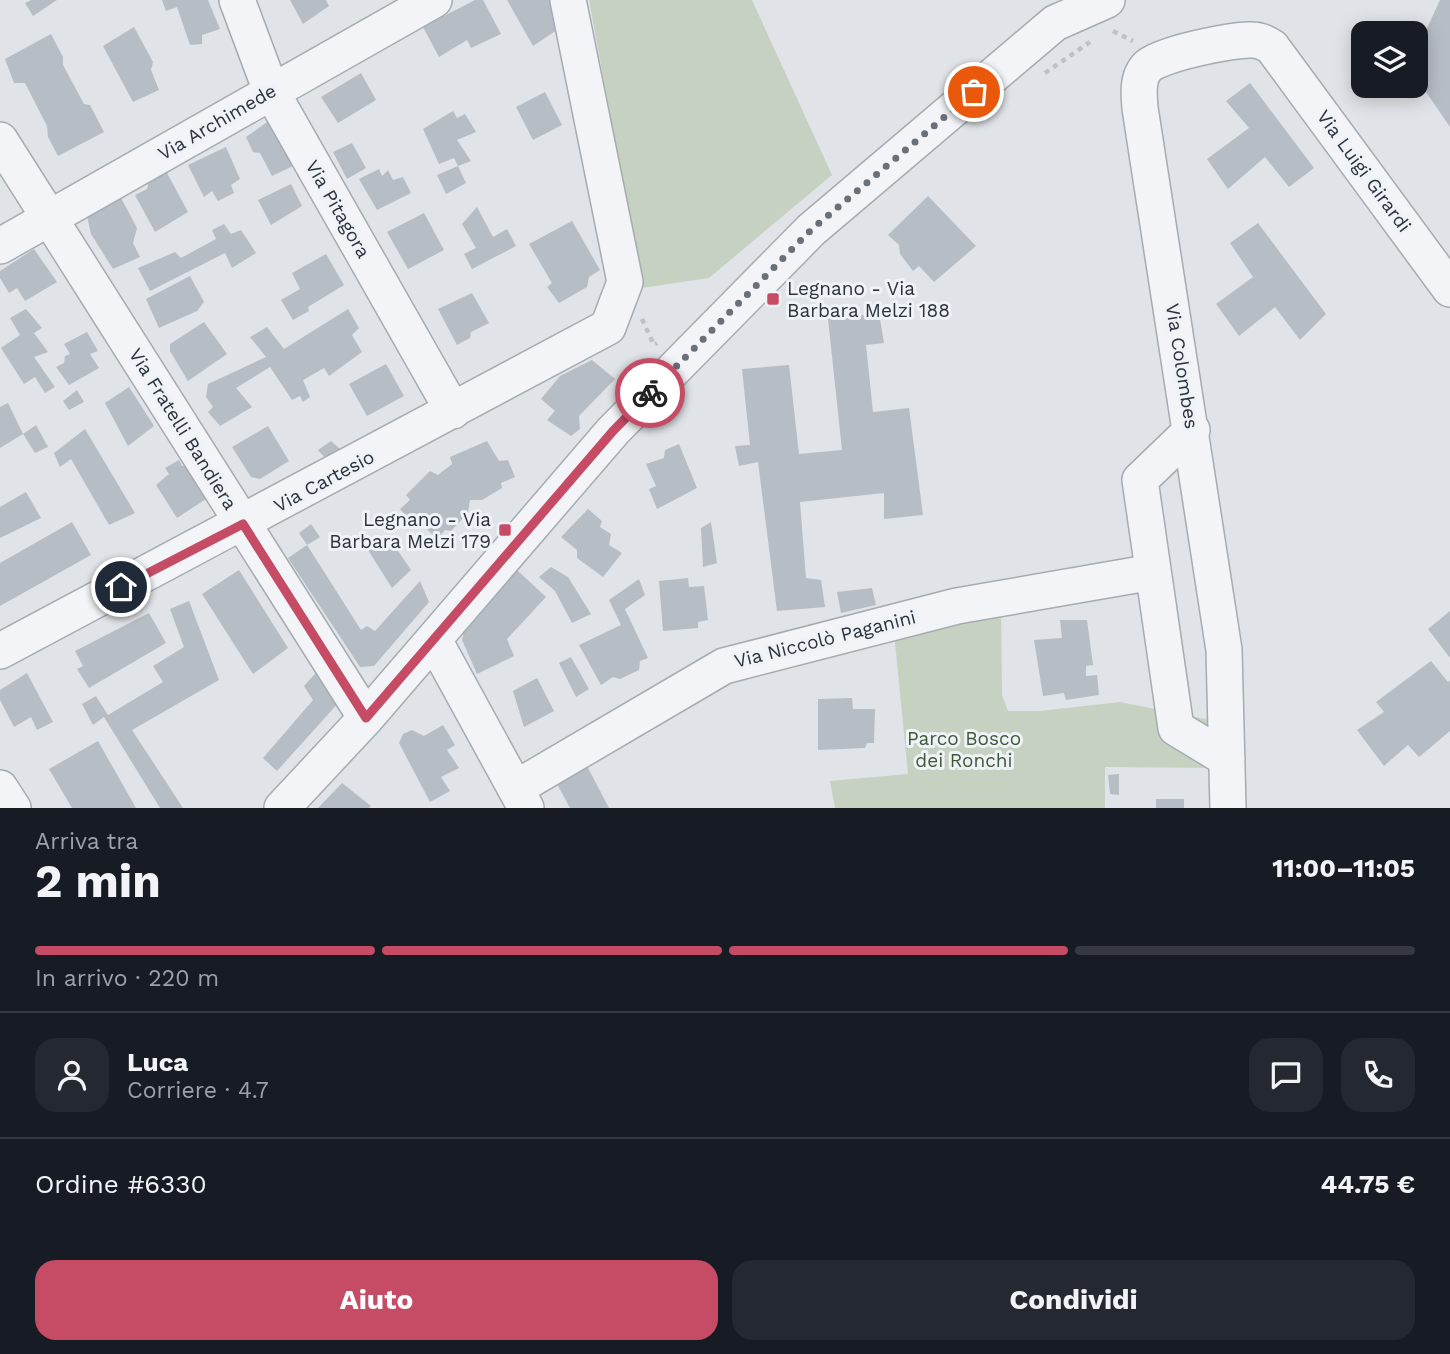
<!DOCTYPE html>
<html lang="it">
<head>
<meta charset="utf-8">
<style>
	:root { --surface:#171b24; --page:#242831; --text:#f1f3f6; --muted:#9ea1a6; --line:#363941; --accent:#c64c66 }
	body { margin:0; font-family:"Work Sans",sans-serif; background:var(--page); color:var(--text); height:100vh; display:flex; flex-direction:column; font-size:26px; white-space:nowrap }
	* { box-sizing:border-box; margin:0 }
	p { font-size:23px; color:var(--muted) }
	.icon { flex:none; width:38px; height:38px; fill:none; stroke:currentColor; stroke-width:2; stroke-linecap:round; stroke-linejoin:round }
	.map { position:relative; height:808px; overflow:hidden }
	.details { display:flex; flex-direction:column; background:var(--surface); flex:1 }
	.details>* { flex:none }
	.fabs { position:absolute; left:1351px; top:21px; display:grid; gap:14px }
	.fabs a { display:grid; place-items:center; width:77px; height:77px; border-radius:14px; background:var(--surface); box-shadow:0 4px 18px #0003; font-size:35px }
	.pin { position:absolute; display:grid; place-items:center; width:60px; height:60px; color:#fff; margin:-30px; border:4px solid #fff; border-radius:50%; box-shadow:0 2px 7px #0007 }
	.courier { position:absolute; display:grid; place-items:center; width:70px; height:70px; margin:-35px; border:5px solid #c64c66; border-radius:50%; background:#fff; color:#222; box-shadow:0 2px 9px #0007 }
	.summary em { font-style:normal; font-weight:700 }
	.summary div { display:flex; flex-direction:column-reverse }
	.summary { display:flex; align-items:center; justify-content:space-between; height:119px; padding:0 35px }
	h1 { font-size:46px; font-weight:700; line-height:52px }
	.bar { display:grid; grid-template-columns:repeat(4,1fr); gap:10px 7px; align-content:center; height:84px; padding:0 35px }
	.bar i { height:9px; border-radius:5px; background:var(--line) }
	.bar .selected { background:var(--accent) }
	.bar p { grid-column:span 4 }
	.line { display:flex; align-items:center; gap:18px; padding:0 35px; border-top:2px solid var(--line) }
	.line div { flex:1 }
	.round { display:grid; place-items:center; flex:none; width:74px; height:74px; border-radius:21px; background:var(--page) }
	.primary-button { display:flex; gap:14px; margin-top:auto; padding:14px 35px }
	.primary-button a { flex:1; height:80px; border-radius:21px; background:var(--accent); color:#fff; font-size:28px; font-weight:700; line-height:80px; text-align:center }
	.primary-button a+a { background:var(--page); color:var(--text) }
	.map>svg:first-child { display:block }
	.green { fill:#c6d1c1 }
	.building { fill:#b7bdc4 }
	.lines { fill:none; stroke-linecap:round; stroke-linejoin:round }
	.minor-casing { stroke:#a6abb2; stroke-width:38 }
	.path { stroke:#bec2c7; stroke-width:4.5; stroke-dasharray:5 5; stroke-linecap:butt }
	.minor { stroke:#f2f4f7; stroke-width:35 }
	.done { stroke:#6a707a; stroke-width:7; stroke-dasharray:0 12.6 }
	.route { stroke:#c64c66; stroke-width:9 }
	.poi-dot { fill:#c64c66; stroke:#eff2f6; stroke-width:2.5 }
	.labels { text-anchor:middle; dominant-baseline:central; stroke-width:6; stroke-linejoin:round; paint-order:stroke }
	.street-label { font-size:19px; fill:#2a323e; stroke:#eff2f6 }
	.poi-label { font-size:19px; fill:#2a323e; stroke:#eff2f6; text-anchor:start }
	.park-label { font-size:19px; fill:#405938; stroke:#eff2f6 }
</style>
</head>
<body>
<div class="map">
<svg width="1450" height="808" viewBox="0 0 1450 808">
	<rect width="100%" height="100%" fill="#e0e4e8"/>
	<path class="green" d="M589,0H752L832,175L709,278L642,288Z
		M1001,606L1002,695L1008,711H1040L1120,702L1210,720L1217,768L1105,767V808H835L830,781L908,774L893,622Z"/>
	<path class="building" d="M31,0H57L33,16L25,3Z
		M162,0H208L220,29L202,35V44L190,45L177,7L166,11Z
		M290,0H326L329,6L303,24Z
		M475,0H483L501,34L471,48L467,40L439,57L423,27Z
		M507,0H549L557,30L533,46Z
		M1440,0H1450V127L1426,92L1380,96L1378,86H1416V52Z
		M134,27L153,62L151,70L159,90L133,102L103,46Z
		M51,34L63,57V65L84,104L90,105L104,132L58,156L48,137L47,126L25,83H14L5,59Z
		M361,73L376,100L338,123L321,97Z
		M1250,83L1314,168L1289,187L1265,157L1228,189L1207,159L1249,128L1226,101Z
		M545,92L562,125L533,140L516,107Z
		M453,111L457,118L465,114L476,132L457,140L471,161L458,166L454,158L439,164L423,129Z
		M273,118L297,164L272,176L260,153L253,152L246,137Z
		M352,143L366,168L347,179L333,152Z
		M226,147L240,179L231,185L234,193L218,201L212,191L204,197L188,165Z
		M458,166L466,183L446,194L437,175Z
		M379,169L382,176L388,170L393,180L403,177L411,193L377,210L359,179Z
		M166,171L188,212L155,232L135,195L147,189L149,181Z
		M291,184L302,206L271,225L258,200Z
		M928,196L976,246L934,282L919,266L913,271L900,254L899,245L888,235Z
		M121,198L137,228L133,243L140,257L113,269L91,234L87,216Z
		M477,207L493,237L507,229L516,246L472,269L464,254L476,248L462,224Z
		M424,213L444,250L408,269L387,232Z
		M572,221L600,270L589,277L587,287L559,303L547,287L552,283L529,244Z
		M1258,223L1326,314L1300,340L1275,307L1239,336L1216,304L1253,277L1230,243Z
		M224,224L231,234L241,230L256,253L232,268L225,253L150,291L138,268L175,252L181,258L216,239L212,230Z
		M34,249L57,282L25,301L17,288L9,293L0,278V271Z
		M326,254L344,285L308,307L309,311L293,320L281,300L300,289L292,273Z
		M190,276L204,302L197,311L159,328L146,299Z
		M472,293L489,323L471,332L470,338L457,345L438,309Z
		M26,309L42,328L34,333L48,352L34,357L55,387L45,393L35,377L24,384L1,348L20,335L10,318Z
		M348,309L359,328L352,335L362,352L329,376L324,368L303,380L310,397L303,402L300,396L292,400L270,367L236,388L252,407L220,426L208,412L213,407L206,397L208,384L266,357L250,337L267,327L284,349Z
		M879,313L884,343L866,345L873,412L909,408L923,515L884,519V493L800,502L806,578L821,580L825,607L777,611L758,462L739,466L735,446L750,445L742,369L789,365L799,454L842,450L828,319Z
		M204,322L227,354L188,381L170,351V344Z
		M87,332L98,351L90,354L99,368L69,385L56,367L64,363L65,356L70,354L64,344Z
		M592,360L615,379L579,416L580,429L571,436L547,420L555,411L541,399L560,376Z
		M386,364L404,396L367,416L349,384Z
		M129,387L154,426L128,446L105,403Z
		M77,390L84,402L69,410L63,401Z
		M8,403L23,434L36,425L48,447L35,453L23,434L0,448V407Z
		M268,426L289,461L260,479L251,477L232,447Z
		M85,429L135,513L109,525L71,459L60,467L54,453Z
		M331,441L340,449L326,459L318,450Z
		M487,441L499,461L508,460L515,477L501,483L502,488L482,500H470L468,513L451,531L445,530L437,539L417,520L412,523L400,509L410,500L406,495L430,471L438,475L452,464L450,457Z
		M679,444L697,488L657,509L649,489L656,486L646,464L664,458L665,450Z
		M179,460L182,466L191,465L209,497L177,518L156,485L169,474L165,468Z
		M26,492L41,518L0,538V507Z
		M588,509L602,521L600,527L611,534L609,545L622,553L603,577L577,558V550L561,537Z
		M72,522L91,555L0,606V563Z
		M711,522L717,563L703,567L701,528Z
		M311,524L320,537L307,545L299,533Z
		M388,536L411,570L392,588L368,550Z
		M307,545L361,630L367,626L375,631L420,581L429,602L374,666L360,667L288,558Z
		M551,567L568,577L591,614L572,623L555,591L539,577Z
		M239,570L288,648L253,674L202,594Z
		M517,570L546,597L507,639L514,656L477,674L462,640L465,627Z
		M688,578L689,587L704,586L708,620L698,622V628L663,631L659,581Z
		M639,579L645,595L625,609L648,658L640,661L639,670L620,679L613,677L601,685L579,645L621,625L609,600Z
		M872,588L876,605L841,613L837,592Z
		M189,601L219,680L132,730L183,808H160L104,717L93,725L82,704L96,696L108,715L163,682L153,666L184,647L170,609Z
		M1450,611V658L1428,629Z
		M149,613L166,643L89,688L77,669L83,666L75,651Z
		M1060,620H1087L1093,665L1086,666V676L1097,675L1099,695L1066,700L1064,693L1043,696L1034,640L1062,638Z
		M571,657L589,689L576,697L559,663Z
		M1431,661L1448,682L1450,680V731L1419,757L1408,745L1384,766L1357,730L1384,712L1376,702Z
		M321,667L341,700L277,771L263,758L313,700L304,686Z
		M27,673L53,722L37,730L31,717L14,727L0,700V690Z
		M537,678L554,711L524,727L513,691Z
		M852,698L853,709H875L874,743H867L865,748L818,750V699Z
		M443,725L455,745L447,750L459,768L441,777L450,791L430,802L399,743L403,734L412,730L424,736Z
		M98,741L136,808H72L49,769Z
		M587,766L609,808H570L556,782Z
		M1119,774V795L1110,794L1108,775Z
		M342,783L371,806L369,808H318Z
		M1156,799H1184V808H1156Z"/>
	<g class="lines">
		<defs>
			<path id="minor" d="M237,0L271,91L453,411
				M0,140L366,718
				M0,246L434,0
				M1192,430L1140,480L1176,728L1227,759
				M434,640L526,808
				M0,651L608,327L625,282L568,0
				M0,788L13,808
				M516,788L724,666L957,606L1153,572
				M282,808L366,718L613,431L811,230L1055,23L1107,0
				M1228,808L1224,650L1140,108C1139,94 1137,78 1147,67C1159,54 1234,39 1252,40C1260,40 1266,43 1272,47L1450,289"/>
		</defs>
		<use href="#minor" class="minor-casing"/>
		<path class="path" d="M1113,31L1133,41
			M1045,73L1090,42
			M642,319L654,345L657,343"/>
		<use href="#minor" class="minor"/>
	</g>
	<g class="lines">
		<path class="done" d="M650,393L811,230L974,92"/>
		<path class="route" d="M121,587L243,524L366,718L613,431L650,393"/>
	</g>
	<g class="poi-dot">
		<rect x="766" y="292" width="14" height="14" rx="3.5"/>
		<rect x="498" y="523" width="14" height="14" rx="3.5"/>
	</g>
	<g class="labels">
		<g class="street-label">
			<text transform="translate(217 122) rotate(-30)">Via Archimede</text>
			<text transform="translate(1364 171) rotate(54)">Via Luigi Girardi</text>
			<text transform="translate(338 209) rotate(60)">Via Pitagora</text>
			<text transform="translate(1182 366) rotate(81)">Via Colombes</text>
			<text transform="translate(183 429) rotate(58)">Via Fratelli Bandiera</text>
			<text transform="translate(324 481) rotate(-28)">Via Cartesio</text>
			<text transform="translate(825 639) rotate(-14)">Via Niccolò Paganini</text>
		</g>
		<g class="poi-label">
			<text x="787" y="288">Legnano - Via<tspan x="787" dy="22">Barbara Melzi 188</tspan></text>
			<text x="491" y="519" text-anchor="end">Legnano - Via<tspan x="491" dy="22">Barbara Melzi 179</tspan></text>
		</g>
		<g class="park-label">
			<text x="964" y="738">Parco Bosco<tspan x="964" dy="22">dei Ronchi</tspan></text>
		</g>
	</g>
</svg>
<div class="fabs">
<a><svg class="icon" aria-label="layers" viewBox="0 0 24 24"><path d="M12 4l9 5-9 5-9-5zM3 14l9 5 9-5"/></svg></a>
</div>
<div class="pin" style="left:974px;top:92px;background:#ea580c"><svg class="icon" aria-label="bag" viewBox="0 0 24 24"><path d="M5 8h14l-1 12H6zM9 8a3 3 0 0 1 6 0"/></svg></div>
<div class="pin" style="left:121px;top:587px;background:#1f2937"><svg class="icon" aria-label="home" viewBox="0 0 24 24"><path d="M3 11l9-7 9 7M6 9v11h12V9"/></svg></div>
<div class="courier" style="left:650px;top:393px"><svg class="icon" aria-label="bike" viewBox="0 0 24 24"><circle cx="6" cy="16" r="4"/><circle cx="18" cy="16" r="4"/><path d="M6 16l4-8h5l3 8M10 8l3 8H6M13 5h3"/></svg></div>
</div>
<section class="details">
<div class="summary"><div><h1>2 min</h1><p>Arriva tra</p></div><em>11:00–11:05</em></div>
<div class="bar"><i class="selected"></i><i class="selected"></i><i class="selected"></i><i></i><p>In arrivo · 220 m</p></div>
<div class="line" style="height:126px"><a class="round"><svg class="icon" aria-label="person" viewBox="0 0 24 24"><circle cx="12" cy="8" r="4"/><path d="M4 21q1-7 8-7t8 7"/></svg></a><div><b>Luca</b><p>Corriere · 4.7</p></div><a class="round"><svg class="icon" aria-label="chat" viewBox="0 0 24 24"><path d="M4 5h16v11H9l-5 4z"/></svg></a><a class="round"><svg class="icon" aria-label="phone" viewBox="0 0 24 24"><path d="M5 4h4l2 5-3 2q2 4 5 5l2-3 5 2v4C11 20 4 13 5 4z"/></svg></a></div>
<div class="line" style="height:91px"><div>Ordine #6330</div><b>44.75 €</b></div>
<div class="primary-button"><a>Aiuto</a><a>Condividi</a></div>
</section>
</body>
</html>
